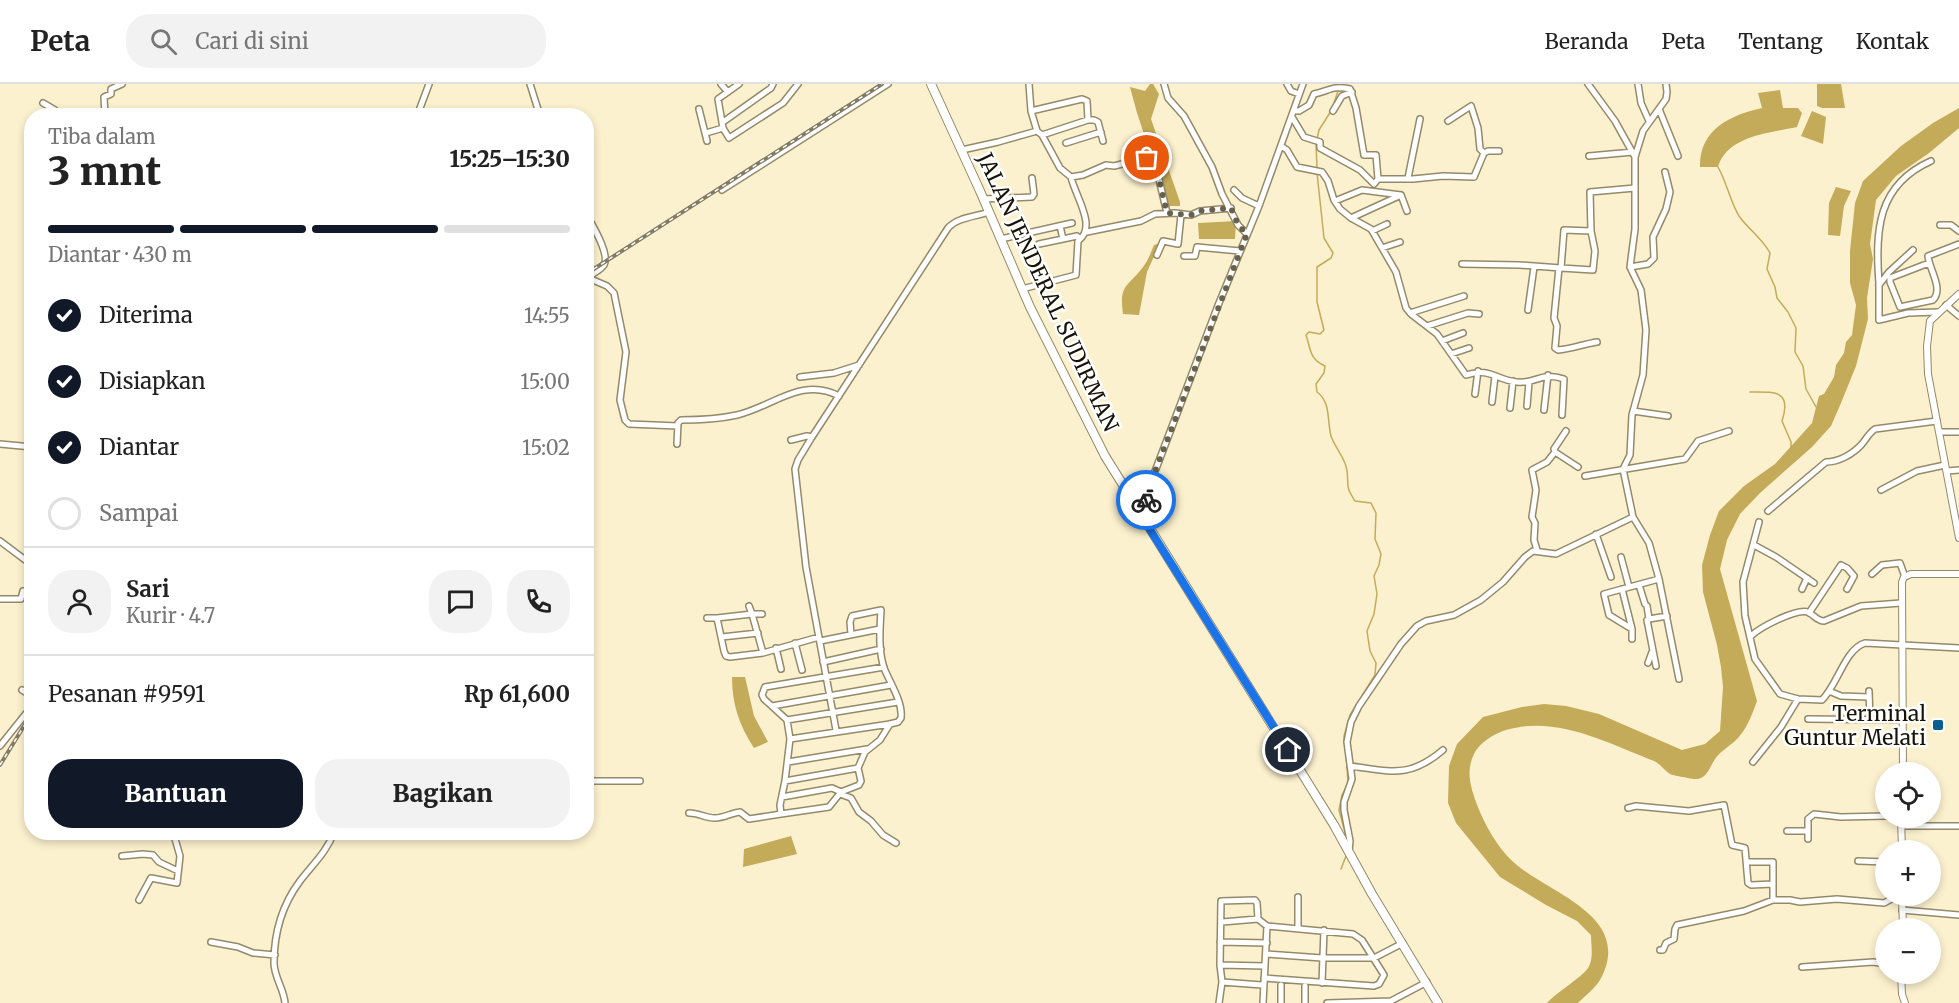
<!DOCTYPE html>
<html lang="id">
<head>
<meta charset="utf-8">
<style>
	:root { --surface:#fff; --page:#f2f2f2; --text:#222; --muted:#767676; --line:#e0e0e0; --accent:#111827 }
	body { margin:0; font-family:Merriweather,serif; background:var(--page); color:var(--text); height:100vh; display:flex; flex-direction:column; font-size:22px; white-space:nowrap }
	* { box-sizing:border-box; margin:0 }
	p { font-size:20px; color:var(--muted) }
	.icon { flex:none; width:33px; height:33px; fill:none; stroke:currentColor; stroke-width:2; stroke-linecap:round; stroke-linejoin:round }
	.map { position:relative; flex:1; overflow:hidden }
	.details { position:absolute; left:24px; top:24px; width:570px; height:732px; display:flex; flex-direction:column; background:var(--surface); border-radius:24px; box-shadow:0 3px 9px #0003 }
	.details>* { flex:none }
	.buttons { position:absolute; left:1875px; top:678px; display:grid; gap:12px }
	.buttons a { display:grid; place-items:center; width:66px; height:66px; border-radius:50%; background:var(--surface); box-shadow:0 3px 9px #0003; font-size:30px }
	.pin { position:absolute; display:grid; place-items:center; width:51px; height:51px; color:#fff; margin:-26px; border:3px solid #fff; border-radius:50%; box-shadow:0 2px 6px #0007 }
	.courier { position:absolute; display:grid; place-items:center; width:60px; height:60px; margin:-30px; border:4px solid #1a73e8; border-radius:50%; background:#fff; color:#222; box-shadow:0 2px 8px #0007 }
	.summary em { font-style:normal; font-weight:800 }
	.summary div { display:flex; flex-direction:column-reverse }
	.summary { display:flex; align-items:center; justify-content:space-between; height:102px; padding:0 24px }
	h1 { font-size:39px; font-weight:800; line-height:45px }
	.bar { display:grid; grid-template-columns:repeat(4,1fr); gap:9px 6px; align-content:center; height:72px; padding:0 24px }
	.bar i { height:8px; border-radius:4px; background:var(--line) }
	.bar .current { background:var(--accent) }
	.bar p { grid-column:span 4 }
	.line { display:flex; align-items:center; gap:15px; padding:0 24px; border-top:2px solid var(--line) }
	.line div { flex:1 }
	.round { display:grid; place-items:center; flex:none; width:63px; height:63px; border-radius:24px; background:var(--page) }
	ol { padding:0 24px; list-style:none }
	li { display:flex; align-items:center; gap:18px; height:66px }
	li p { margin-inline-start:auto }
	li .icon { padding:6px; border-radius:50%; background:var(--accent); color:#fff; stroke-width:4 }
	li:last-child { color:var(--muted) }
	li i { width:33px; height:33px; border:3px solid var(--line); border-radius:50% }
	.action { display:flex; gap:12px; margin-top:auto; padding:12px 24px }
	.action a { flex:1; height:69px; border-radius:24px; background:var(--accent); color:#fff; font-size:24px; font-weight:800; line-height:69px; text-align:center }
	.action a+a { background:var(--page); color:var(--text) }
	header { display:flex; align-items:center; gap:36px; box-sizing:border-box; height:84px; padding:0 30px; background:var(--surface); border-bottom:2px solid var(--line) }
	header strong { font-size:28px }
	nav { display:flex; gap:33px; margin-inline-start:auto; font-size:21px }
	.search { width:420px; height:54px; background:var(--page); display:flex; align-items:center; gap:15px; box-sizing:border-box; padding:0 21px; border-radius:24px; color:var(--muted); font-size:22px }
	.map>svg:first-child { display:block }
	.water { fill:#c3ab59 }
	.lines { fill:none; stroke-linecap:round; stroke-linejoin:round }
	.stream { stroke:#c3ab59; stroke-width:1.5 }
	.minor-casing { stroke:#948a69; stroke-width:8 }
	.tertiary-casing { stroke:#948a69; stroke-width:8 }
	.primary-casing { stroke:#948a69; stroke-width:10 }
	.minor { stroke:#fff; stroke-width:5 }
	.tertiary { stroke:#fff; stroke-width:6 }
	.primary { stroke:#fff; stroke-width:8 }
	.rail-casing { stroke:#827b64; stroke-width:4 }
	.rail { stroke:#fff; stroke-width:1.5; stroke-dasharray:4.5; stroke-linecap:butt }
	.done { stroke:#67614d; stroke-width:6; stroke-dasharray:0 10.8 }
	.route { stroke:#1a73e8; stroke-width:8 }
	.poi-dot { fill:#095d8f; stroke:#fff; stroke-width:2 }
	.labels { text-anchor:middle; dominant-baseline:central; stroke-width:5; stroke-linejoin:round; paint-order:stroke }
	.street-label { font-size:21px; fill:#171307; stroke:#fff }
	.poi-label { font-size:21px; fill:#171307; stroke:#fff; text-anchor:end }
</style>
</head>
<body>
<header>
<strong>Peta</strong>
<div class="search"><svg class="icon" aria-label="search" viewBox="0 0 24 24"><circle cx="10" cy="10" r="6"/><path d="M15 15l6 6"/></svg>Cari di sini</div>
<nav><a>Beranda</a><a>Peta</a><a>Tentang</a><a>Kontak</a></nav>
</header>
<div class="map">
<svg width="1959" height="919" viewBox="0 0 1959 919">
	<rect width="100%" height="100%" fill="#fcf1ce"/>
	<path class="water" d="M1150,0H1153L1159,10L1151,35L1180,118V122H1168L1137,29L1130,3L1145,7Z
		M1817,0H1841L1845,24H1822L1817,22Z
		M1780,6L1783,24H1798L1802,29L1797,43C1769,49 1727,52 1718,83H1700C1699,46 1730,31 1762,24L1758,9Z
		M1959,24V44L1929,69L1896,92L1876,116L1870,160L1873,175L1867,214L1868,235L1856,282L1841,319L1831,342L1812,363L1760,409L1740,430L1727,456L1720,485L1757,617C1752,631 1746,647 1735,657C1728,663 1720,668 1715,675C1709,684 1707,696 1694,695C1692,695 1673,691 1672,691C1665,688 1661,680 1654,677C1608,659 1556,631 1506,646C1495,649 1479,659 1474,670C1466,686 1470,701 1476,718C1484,740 1499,767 1518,782C1554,811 1634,834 1600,896C1595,904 1585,912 1578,919H1547C1557,908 1581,894 1588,884C1594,875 1591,861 1591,851L1577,837L1546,821L1500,793L1456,739L1448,719L1449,682L1457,660L1483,633L1522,623L1544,620L1566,622L1599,630L1682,666L1705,660L1720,647L1723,603L1721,583L1717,561L1703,508L1702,481L1710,451L1719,427L1744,402L1775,380L1812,339L1819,312L1824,310L1834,293L1836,281L1844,269L1846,258L1852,251L1856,221L1850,199V167L1855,119L1863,97L1901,62L1933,39Z
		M1812,27L1826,33L1823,60L1801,52Z
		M1836,103L1851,107L1844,122L1840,152L1828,151L1829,119Z
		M1236,137L1235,155H1199L1198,139Z
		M1160,159L1147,188L1139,231L1123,230C1119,200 1127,204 1143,183C1148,177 1151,168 1154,161Z
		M732,593H745L754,632L768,658L754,664C739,641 732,620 732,593Z
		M791,752L797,770L743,783L744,765Z"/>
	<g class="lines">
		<path class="stream" d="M1333,22L1338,7
			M1317,55L1319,46L1331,27
			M1316,59L1317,84
			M1718,83C1727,99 1730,117 1739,132C1748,145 1762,154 1770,169L1767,185L1775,203L1777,214L1788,228L1796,244L1795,268L1803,282L1806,305L1816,323
			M1317,89L1324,154L1333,169L1331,174L1317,183V218L1324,246L1320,250L1309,248L1306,251C1311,265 1309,275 1325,282L1324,289L1316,300L1317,308C1331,318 1327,337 1331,352C1335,364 1346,375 1347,387C1349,404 1345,401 1355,417L1371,419L1376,429L1375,455L1381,470L1379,481L1374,492L1377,510L1374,530L1367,547L1370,567L1376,579L1375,591L1350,631L1344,652V657
			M1750,308C1775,308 1792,306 1782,337L1791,358V364
			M1346,667L1348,699L1342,711L1339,726L1347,756
			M1341,785L1346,772"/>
		<defs>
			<path id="minor" d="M530,0L540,32
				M721,0L728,8
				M739,0L718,15L723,44L729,54L783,19L798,0
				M1164,0L1168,14L1184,32L1212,83L1222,110L1238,141L1247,150
				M1287,0L1291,7L1299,10
				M1588,0L1615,37L1635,73
				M1638,0L1641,19L1649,37
				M43,19L55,26L57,32
				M699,25L707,57
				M1659,25L1678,72
				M1031,27L1082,15L1087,17L1088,36L1042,51
				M1294,27H1299L1309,21L1314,10C1329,7 1333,1 1350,5L1356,24L1364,71H1376L1378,95
				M1333,27L1342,12L1352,8
				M105,32L104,13L111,10V5L122,0
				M417,32L429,0
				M1292,33L1304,53L1320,58V64L1360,86L1374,100L1378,95H1413L1443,92L1474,93L1484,69L1488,67H1499
				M1088,36H1094L1098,38L1103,57
				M1448,37L1471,22L1478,44L1480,65L1484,69
				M723,38L771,4L773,0
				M706,49L723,44
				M1066,59L1101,48
				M1281,62L1287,66L1297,83L1322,88L1328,97L1334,116L1340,125L1351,134L1371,145L1396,188L1406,224L1411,230L1437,250L1466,291C1491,283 1495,296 1517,298C1538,300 1540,287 1564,295L1562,331
				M962,66L998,58L1037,47L1031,27L1029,0
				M1589,72L1633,68
				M1931,77C1877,101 1875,147 1879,199C1879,211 1879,223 1879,236L1908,229L1938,228
				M1071,93L1083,91L1106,81L1114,82L1146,74L1151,86L1157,87L1167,129
				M1408,94L1420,35
				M722,106L888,0
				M1234,106L1242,114L1259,122
				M1401,111L1407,127
				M984,115L1032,113L1034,110L1032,94
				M1335,117L1362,106L1401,111L1351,134
				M1940,141H1951L1959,147
				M1372,147L1387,140
				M1591,147L1595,167L1593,186L1561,184L1564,146L1591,147L1590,108L1635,104
				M1087,148L1141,137L1155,130L1175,129L1191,131L1200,127L1231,124
				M1001,155L1072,139
				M1063,155L1077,152L1079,154
				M1039,160L1063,155L1060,142
				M1382,164L1400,158
				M1157,171L1163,157L1178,160L1181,131
				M1184,172H1195L1197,163L1240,167
				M1929,179L1890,194V198L1900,223L1933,216C1944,205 1929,185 1928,172L1959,160
				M1462,180L1519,181L1561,184
				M1630,183L1648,180L1654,174L1653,153L1666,125L1670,108L1665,88
				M1559,184L1554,234L1557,242L1555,264L1558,266C1571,265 1584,260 1597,258
				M586,193L607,202L614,209L626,268L620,316L625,336L629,340L678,342
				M588,193C592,190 601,186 604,181C610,171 594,144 589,135
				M1879,201L1889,188L1913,166
				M1022,205L1076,191L1078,157C1098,143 1075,112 1071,93L1060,84L1042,51L1037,47
				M1946,221L1959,232
				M1528,226L1534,183
				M1410,229L1464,212
				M1427,242L1468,229L1479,230
				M1442,257L1463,249
				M1451,270L1469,264
				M800,293L834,289L859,281
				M1475,310L1478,287
				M1492,318L1495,292
				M1527,322L1529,298
				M1510,324L1513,297
				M1544,326L1548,291
				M1633,327L1668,332
				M1940,348H1959
				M791,356L807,352L812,353
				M0,360L32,363
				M677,360L678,339L681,336C700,336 719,335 737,331C772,323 802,292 839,312
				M1555,368L1554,365L1566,347
				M1947,387L1959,386
				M1585,392L1685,375L1698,357L1729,347
				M32,405L29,407L32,437
				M1881,406L1917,387L1945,381
				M1768,427L1826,378C1839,378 1853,370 1862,360C1867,354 1869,349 1875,345L1937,337
				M1144,434L1146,411L1219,219L1259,122L1303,0
				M1759,438L1743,498L1745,532L1755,575L1780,610L1798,615L1822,616C1838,600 1845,565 1865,559L1959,564
				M1596,450L1611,493
				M0,457L32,481
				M1754,461L1776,473L1814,499
				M1537,466L1534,456L1535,439L1532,433L1536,406L1532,386L1547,378L1555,368L1578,383
				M1621,473L1629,503
				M1872,490L1882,481L1900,479L1905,493
				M1659,495L1679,595
				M1639,501L1645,520
				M1622,505L1632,545L1609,531L1604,510L1659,495L1649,459L1633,433
				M1802,505L1807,494
				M0,515H21L23,507
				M749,522L752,530H762
				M1647,522L1649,535L1667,532
				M1809,529L1841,481L1847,484L1854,492L1847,505
				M707,534H717
				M1649,535L1647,536L1656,582
				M1632,545V555
				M851,550L850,538L852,532L881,526C880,545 878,565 884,584C890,599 903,618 901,634L898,638L890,640L790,655L785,697L780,721L781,730L829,723L841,708L859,701L861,697L858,684L865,668L880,656L890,640
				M1751,552C1759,544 1796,524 1808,528C1814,531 1817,537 1824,537L1861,522L1901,519
				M722,553L758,549
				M820,557L880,545
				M795,559L802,586
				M776,564L781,585
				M763,569L752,530L717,534L724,567L726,572L730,573L763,569L819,553
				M823,578L881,565
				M1648,579L1652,568
				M22,606L32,612
				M1829,607L1841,612L1869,613
				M1869,607L1870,636
				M772,622L891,601
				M1808,635L1903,636
				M787,636L898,618
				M836,646L806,483L795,385L798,376L812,353L948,144C958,133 975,133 989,128
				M790,655L787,636L764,615L762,611L765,603L884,583
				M0,662L32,622
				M788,678L867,665
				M1753,678L1781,643L1798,615
				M1350,682C1391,687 1409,695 1443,666
				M586,697H640
				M785,697L858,684
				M840,710L851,714L859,728L871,737L883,751L896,759
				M782,713L832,704L841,708
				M1628,724L1636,722L1689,727L1724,721L1732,761L1745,764L1748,799L1751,801L1773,800
				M689,729C699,729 705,734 715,734C724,734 731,729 740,728L749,735L781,730
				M1902,742H1959
				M1787,747H1808
				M1808,755V735L1814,730L1841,733L1886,732
				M1349,767L1350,757L1344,726V718L1352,695L1347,658L1351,638L1359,622L1401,560L1417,542L1426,537L1454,531L1481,516L1503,498L1525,473L1533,467L1556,470L1633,433L1623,385L1630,371L1632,331L1643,291L1646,246L1641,206L1630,183L1635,145V73L1643,47L1666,15L1667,8L1666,0
				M122,772L143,770L153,771L159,778L178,787
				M1858,777L1886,778
				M1747,778H1773V816
				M139,816L151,794L177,799L180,772L173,748
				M1902,826L1959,831
				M1222,838L1258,835L1267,842L1353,850L1362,856L1384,891L1379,900L1374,902L1264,894
				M1298,844V813
				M211,858L238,863L253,869L275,871
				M1220,858L1267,859
				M1660,866H1663L1666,859L1674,855L1675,845L1677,841L1744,827L1773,816H1790L1800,818L1837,815L1884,819L1897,812
				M1267,870L1322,874H1374L1403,859
				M1220,881L1265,882
				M1802,883L1873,878L1886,880
				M1222,898L1262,901
				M1322,899L1324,846
				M1281,901V919
				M285,919C284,905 274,893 274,879C274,850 282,821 300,797C312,781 327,768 334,748
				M1219,919L1222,898L1220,881L1221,817L1255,816L1257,819L1258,835
				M1263,919L1267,842
				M1305,919V902
				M1327,919L1391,917L1427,898"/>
			<path id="tertiary" d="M1959,210L1930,237L1927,262L1928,290L1959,454
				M1903,688L1902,498L1904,493L1911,490H1959
				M1901,734L1902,766
				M1902,812L1903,844
				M1901,890L1902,910L1905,919"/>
			<path id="primary" d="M931,0L980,107L1030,223L1105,372L1334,741L1372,810L1438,919"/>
		</defs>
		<use href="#minor" class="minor-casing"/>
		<use href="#tertiary" class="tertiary-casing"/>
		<use href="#primary" class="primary-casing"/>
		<use href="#minor" class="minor"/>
		<use href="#tertiary" class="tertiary"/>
		<use href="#primary" class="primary"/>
		<defs>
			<path id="rail" d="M586,190L882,0
				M0,681L32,629"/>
		</defs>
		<use href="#rail" class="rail-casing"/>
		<use href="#rail" class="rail"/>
	</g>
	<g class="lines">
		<path class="done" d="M1146,416V411L1247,150L1238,141L1231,124L1200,127L1191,131L1167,129L1157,87L1151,86L1147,74"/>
		<path class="route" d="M1146,416L1144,436L1288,666"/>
	</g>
	<rect class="poi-dot" x="1932" y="635" width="12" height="12" rx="3"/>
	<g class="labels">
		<g class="street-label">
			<text transform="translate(1048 208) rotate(65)">JALAN JENDERAL SUDIRMAN</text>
		</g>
		<g class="poi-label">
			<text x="1926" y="629">Terminal<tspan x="1926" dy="24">Guntur Melati</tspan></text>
		</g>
	</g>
</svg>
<div class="buttons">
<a><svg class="icon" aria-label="locate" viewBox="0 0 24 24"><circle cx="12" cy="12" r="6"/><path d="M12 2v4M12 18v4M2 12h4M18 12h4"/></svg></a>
<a>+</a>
<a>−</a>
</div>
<div class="pin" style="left:1147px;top:74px;background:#ea580c"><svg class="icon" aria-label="bag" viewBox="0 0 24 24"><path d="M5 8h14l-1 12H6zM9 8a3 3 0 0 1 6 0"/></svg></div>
<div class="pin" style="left:1288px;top:666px;background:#1f2937"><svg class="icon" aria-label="home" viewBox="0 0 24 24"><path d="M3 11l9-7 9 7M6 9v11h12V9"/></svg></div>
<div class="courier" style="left:1146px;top:416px"><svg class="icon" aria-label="bike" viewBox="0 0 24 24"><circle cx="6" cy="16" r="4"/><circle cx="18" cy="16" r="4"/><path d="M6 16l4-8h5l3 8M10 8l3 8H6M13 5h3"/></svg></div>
<section class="details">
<div class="summary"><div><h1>3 mnt</h1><p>Tiba dalam</p></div><em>15:25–15:30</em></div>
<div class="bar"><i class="current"></i><i class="current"></i><i class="current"></i><i></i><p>Diantar · 430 m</p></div>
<ol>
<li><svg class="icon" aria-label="check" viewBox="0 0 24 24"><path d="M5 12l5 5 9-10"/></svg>Diterima<p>14:55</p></li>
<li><svg class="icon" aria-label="check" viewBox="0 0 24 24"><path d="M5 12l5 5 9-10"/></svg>Disiapkan<p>15:00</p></li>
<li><svg class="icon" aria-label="check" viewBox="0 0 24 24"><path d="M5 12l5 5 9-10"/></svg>Diantar<p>15:02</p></li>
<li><i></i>Sampai</li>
</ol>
<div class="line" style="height:108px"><a class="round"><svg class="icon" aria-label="person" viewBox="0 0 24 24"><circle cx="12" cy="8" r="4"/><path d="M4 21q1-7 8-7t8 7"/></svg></a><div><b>Sari</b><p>Kurir · 4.7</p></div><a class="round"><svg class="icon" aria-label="chat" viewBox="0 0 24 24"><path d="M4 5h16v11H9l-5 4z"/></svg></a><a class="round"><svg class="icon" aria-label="phone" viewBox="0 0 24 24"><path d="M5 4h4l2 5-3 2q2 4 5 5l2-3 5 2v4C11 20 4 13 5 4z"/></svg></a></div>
<div class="line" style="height:78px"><div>Pesanan #9591</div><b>Rp 61,600</b></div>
<div class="action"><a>Bantuan</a><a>Bagikan</a></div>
</section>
</div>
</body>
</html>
